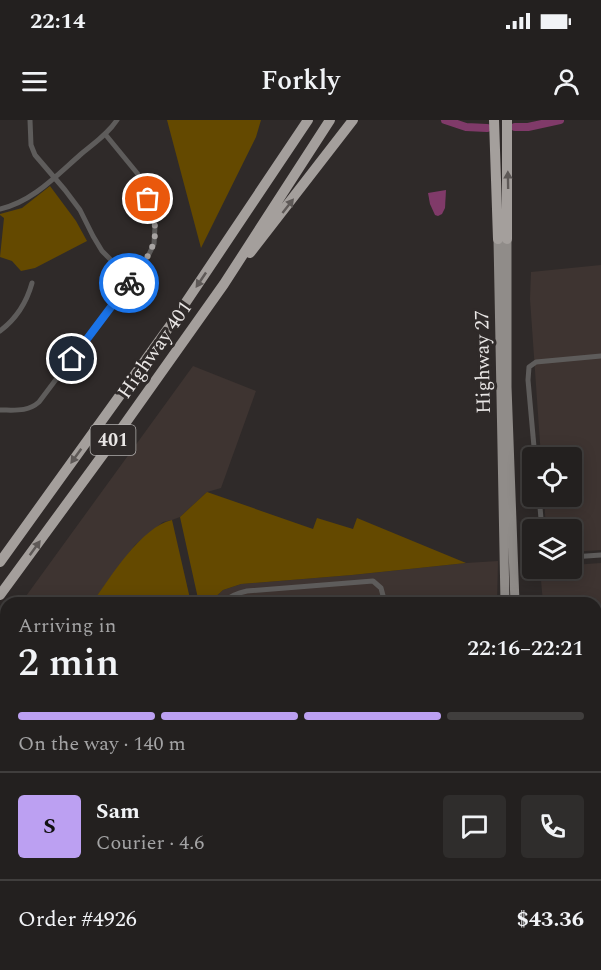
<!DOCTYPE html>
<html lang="en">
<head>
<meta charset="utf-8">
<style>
	:root { --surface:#23201f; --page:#2f2d2c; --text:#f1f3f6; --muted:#a3a3a4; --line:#403e3d; --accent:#bca0f2 }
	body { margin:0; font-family:Spectral,serif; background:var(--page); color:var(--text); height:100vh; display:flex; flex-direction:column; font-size:22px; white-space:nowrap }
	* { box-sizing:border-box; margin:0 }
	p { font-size:20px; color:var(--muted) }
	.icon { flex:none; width:33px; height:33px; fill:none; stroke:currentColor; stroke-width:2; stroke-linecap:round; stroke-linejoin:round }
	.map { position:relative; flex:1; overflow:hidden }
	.details { position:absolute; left:0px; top:477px; width:602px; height:374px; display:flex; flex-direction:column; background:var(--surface); border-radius:18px 18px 0 0; box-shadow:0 3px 15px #0003,0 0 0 2px var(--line) }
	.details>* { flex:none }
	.controls { position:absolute; left:522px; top:327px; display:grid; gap:12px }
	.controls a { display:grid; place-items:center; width:60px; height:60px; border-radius:6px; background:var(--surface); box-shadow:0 3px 15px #0003,0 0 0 2px var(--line); font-size:30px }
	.pin { position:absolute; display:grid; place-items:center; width:51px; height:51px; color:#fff; margin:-26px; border:3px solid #fff; border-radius:50%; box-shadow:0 2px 6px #0007 }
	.courier { position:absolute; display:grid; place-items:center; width:60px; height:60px; margin:-30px; border:4px solid #1a73e8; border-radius:50%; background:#fff; color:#222; box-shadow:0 2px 8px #0007 }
	.head em { font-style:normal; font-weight:600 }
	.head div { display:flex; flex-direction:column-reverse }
	.head { display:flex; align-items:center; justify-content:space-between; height:102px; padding:0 18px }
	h1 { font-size:39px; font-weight:600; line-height:45px }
	.bar { display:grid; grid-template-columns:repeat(4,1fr); gap:9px 6px; align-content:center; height:72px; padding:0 18px }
	.bar i { height:8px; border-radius:4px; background:var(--line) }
	.bar .current { background:var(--accent) }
	.bar p { grid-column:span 4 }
	.line { display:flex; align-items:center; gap:15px; padding:0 18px; border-top:2px solid var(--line) }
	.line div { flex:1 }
	.round { display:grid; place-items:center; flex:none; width:63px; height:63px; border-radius:6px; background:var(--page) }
	.status { display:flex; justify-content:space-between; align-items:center; height:42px; padding:0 30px; background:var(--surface); direction:ltr }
	.status svg { height:16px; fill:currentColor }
	header { display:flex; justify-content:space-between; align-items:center; height:78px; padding:0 18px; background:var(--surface); font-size:27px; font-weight:600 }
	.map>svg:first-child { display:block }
	.built { fill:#3e3431 }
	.green { fill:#644900 }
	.water { fill:#803a69 }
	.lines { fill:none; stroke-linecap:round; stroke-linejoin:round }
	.river { stroke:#803a69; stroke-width:8 }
	.street { stroke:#5e5c5b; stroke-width:5 }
	.secondary { stroke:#7b7875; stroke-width:8 }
	.primary { stroke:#908c89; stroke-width:9 }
	.highway { stroke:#a49f9c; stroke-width:10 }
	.oneway { fill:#5e5957 }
	.done { stroke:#a8a4a3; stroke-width:6; stroke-dasharray:0 10.8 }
	.route { stroke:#1a73e8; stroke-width:8 }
	.labels { text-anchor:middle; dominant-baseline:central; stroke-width:6; stroke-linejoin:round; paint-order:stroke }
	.shield { fill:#2f2a29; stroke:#b1aead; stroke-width:1.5 }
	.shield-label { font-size:18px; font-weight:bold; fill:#e9e6e5 }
	.street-label { font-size:20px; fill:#e9e6e5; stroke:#2f2a29 }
</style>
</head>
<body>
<div class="status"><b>22:14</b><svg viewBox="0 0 49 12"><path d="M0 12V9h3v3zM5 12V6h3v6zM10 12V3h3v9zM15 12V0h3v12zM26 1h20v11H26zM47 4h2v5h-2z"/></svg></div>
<header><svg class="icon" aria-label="menu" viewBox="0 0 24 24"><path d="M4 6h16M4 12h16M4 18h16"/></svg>Forkly<svg class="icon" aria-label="person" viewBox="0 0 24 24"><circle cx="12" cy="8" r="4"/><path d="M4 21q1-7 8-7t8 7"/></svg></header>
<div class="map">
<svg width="601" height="850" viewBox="0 0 601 850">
	<rect width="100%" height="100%" fill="#2f2a29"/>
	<path class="built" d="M601,145V430L572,432V410L546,409L544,377L572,376V338L541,337L530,179L531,152Z
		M193,246L256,271L221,368L207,372L180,397L172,400L163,402L135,425L92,483H21Z
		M498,441L497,483H209L223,470L241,464L352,455L466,443Z
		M601,443V559L596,562V483H543L540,449L572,448V445Z
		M6,503V591L0,600V511Z
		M601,747V850H553V845L596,844V748Z
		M0,783H6V844H406L411,850H0Z"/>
	<path class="green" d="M167,0H261L256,17L201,128Z
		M50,66L76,101L87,121L35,148L21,151L12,141L0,137L4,98L0,95V94L22,88Z
		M207,372L313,409L317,398L353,409L357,398L466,443L352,455L241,464L223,470L209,483H199L180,397Z
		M172,400L191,483H92C110,458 141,407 172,400Z
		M6,591V728L4,731L0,728V600Z"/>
	<path class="water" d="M446,70L445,88L442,94L438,96L435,95L430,84L428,73Z"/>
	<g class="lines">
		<path class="river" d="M445,0L466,7L487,8
			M515,7H528L560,0"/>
		<path class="street" d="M30,0L31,25L35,35L65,70L80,90L93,116L102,131L117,146L134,156
			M0,89C32,82 56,56 80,35C93,24 108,14 117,0
			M0,211C16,199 27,181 32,163
			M0,290C15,290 28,292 39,282L134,156L148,136L154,124L155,106L147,72L143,62L137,53L105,14
			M535,338L528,260L529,247L536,242L601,236
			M539,376L542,410
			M572,437L601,435
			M222,483C230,476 237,473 247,471L373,461L381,468L385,483
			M419,844L423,850"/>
		<path class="secondary" d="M596,712L601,711
			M596,722H601
			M0,770H6"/>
		<path class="primary" d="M498,119L505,483
			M507,119V267L515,483
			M596,604L601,613
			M596,706L601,705
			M596,739L601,738
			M444,844L449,850
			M531,844L532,850
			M541,844L542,850
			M517,850L519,844"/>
		<path class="highway" d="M494,0L498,119
			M507,0V119
			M250,133L353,0
			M0,442L172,203L308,0
			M0,475L107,329L224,164L330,0"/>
	</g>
	<defs><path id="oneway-solid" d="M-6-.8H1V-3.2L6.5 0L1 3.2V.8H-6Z" transform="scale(1.5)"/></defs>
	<g class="oneway">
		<use href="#oneway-solid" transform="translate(508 60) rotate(-91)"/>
		<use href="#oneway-solid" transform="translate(288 86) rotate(-52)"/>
		<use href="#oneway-solid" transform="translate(201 160) rotate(124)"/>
		<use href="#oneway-solid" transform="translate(76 336) rotate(126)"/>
		<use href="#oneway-solid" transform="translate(35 428) rotate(-54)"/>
	</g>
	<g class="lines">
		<path class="done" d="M129,163C153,130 163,120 148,79"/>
		<path class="route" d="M72,239L129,163"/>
	</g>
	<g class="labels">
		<rect class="shield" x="90.5" y="305" width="45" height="30" rx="4.5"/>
		<g class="shield-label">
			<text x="113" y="320">401</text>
		</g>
		<g class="street-label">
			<text transform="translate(155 230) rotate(-55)">Highway 401</text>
			<text transform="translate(483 242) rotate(-91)">Highway 27</text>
		</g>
	</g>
</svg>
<div class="controls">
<a><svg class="icon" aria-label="locate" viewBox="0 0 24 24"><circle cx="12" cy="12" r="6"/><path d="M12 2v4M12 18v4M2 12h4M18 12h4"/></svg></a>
<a><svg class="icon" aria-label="layers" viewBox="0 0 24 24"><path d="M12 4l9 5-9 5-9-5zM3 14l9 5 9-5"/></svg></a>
</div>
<div class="pin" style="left:148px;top:79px;background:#ea580c"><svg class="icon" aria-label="bag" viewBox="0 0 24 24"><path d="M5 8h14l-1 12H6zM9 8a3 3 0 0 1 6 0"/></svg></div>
<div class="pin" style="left:72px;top:239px;background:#1f2937"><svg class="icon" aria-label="home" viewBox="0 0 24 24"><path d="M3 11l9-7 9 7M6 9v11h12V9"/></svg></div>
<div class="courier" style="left:129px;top:163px"><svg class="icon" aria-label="bike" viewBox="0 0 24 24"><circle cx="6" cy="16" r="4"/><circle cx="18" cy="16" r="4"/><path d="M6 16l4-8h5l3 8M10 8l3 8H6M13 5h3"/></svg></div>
<section class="details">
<div class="head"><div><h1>2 min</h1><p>Arriving in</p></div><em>22:16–22:21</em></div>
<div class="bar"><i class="current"></i><i class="current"></i><i class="current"></i><i></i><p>On the way · 140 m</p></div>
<div class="line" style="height:108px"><b class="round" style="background:var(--accent);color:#111">S</b><div><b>Sam</b><p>Courier · 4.6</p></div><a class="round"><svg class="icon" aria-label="chat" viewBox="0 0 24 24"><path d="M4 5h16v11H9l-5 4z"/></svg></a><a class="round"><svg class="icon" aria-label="phone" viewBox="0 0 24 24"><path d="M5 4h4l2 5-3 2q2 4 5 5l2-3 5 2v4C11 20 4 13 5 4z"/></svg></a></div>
<div class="line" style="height:78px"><div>Order #4926</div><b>$43.36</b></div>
</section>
</div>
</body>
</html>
